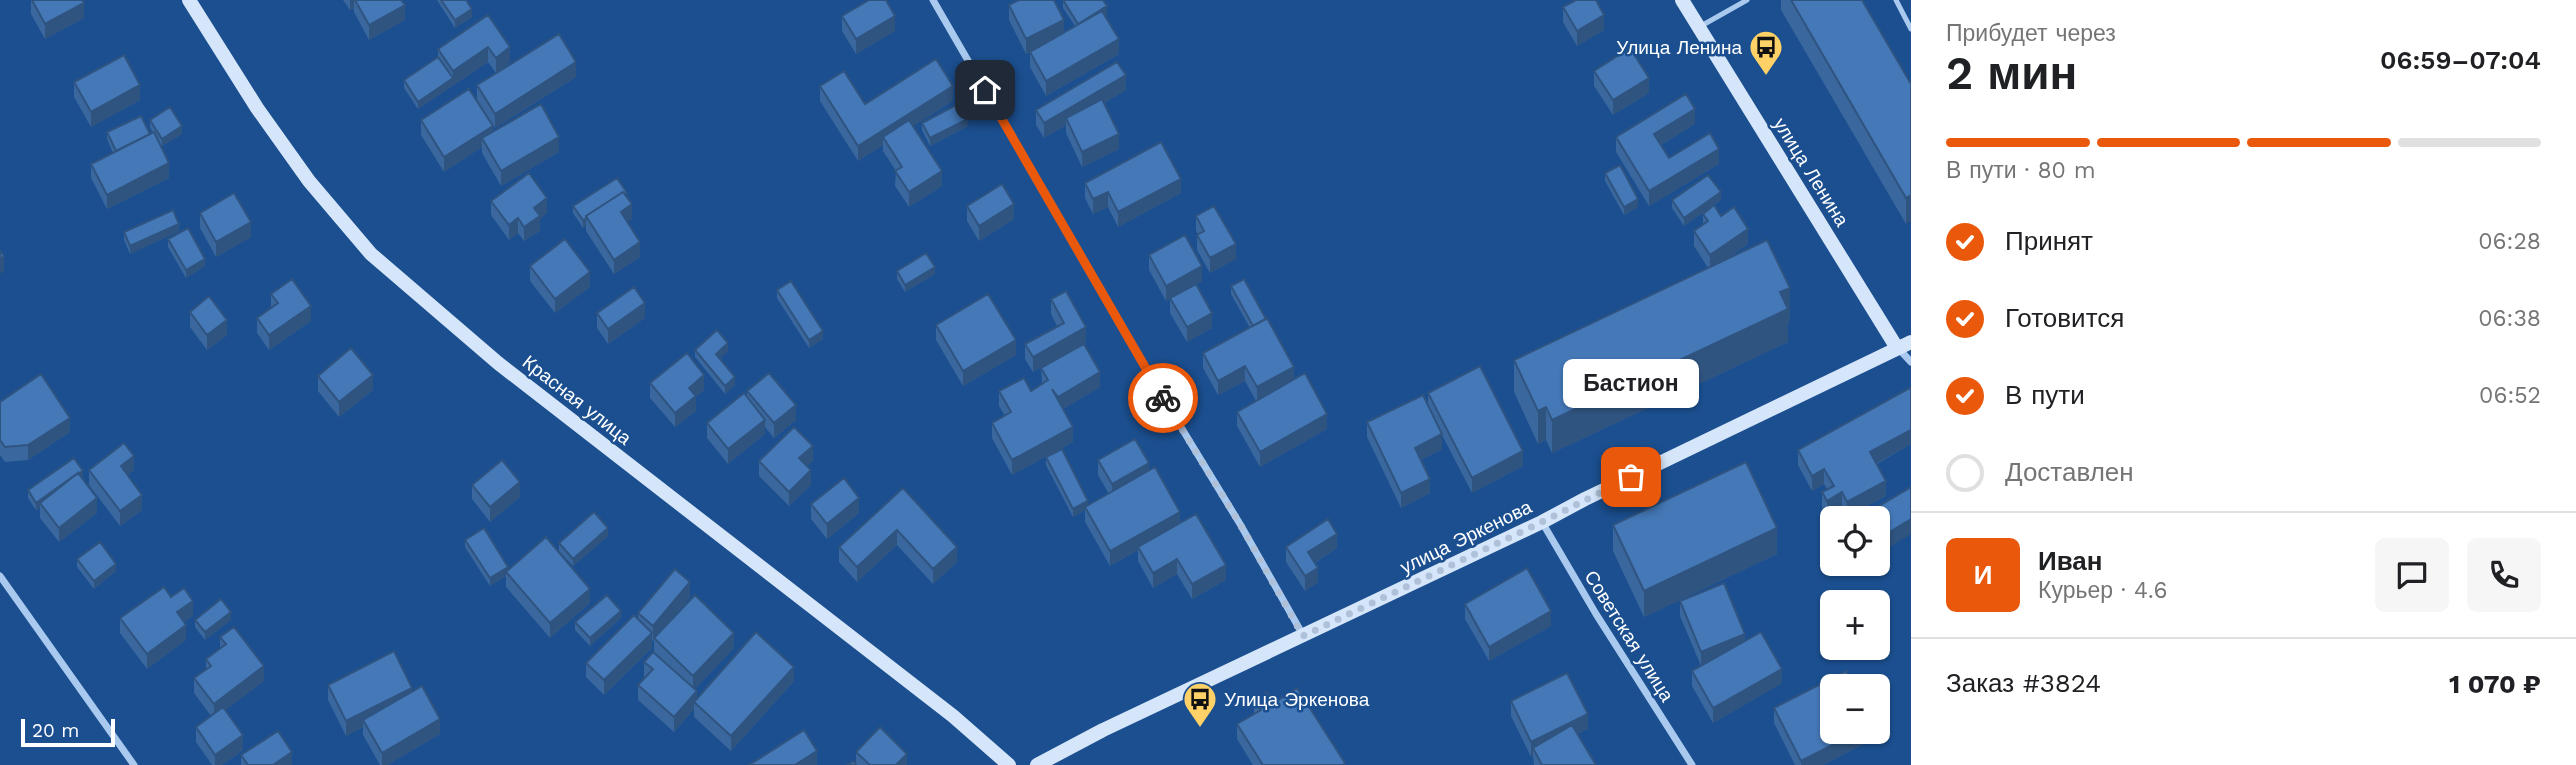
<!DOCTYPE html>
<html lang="ru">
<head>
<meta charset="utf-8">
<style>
	:root { --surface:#fff; --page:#f6f6f6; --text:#202124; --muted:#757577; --line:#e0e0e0; --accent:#ea580c }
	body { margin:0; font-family:"Work Sans",sans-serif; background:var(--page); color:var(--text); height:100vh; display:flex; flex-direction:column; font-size:26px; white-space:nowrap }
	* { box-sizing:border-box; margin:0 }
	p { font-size:23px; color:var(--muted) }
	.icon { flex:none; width:38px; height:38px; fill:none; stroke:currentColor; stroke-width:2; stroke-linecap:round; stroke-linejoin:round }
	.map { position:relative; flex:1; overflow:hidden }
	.side { display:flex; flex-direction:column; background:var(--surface); width:665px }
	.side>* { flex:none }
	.buttons { position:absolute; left:1820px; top:506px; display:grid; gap:14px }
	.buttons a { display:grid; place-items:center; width:70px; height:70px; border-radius:10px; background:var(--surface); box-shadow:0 2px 5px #0004; font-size:35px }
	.scale { position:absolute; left:21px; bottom:18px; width:94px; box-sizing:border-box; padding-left:7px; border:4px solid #fff; border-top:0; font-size:19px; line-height:24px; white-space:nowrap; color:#fff; -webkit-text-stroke:5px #1b4f8f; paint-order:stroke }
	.pin { position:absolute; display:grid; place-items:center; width:60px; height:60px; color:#fff; margin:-30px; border-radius:14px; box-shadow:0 4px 10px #0006 }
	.courier { position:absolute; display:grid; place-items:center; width:70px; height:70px; margin:-35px; border:5px solid #ea580c; border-radius:50%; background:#fff; color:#222; box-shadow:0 2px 9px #0007 }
	.bubble { position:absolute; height:49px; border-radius:10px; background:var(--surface); box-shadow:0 2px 5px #0004; font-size:23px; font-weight:600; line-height:49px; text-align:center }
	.headline em { font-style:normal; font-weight:600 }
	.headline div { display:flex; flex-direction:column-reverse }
	.headline { display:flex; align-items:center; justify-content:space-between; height:119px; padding:0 35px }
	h1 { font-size:46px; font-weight:600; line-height:52px }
	.bar { display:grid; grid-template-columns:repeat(4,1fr); gap:10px 7px; align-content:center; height:84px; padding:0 35px }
	.bar i { height:9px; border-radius:5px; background:var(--line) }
	.bar .on { background:var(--accent) }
	.bar p { grid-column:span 4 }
	.line { display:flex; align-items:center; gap:18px; padding:0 35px; border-top:2px solid var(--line) }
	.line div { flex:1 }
	.round { display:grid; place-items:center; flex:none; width:74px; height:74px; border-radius:10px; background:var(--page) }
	ol { padding:0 35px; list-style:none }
	li { display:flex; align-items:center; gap:21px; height:77px }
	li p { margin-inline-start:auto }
	li .icon { padding:7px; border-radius:50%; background:var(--accent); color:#fff; stroke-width:4 }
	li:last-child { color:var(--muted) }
	li i { width:38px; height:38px; border:4px solid var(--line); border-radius:50% }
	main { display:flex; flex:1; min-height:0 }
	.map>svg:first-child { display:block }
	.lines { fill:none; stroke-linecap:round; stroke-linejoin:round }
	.lane { stroke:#a9c9ee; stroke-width:5 }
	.street { stroke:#a9c9ee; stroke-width:7 }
	.secondary { stroke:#d6e6fa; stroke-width:14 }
	.wall { fill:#3a679d }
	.shaded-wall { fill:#305480 }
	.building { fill:#4478b7; stroke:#305480; stroke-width:2 }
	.done { stroke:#afc1d8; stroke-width:7; stroke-dasharray:0 12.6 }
	.route { stroke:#ea580c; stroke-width:9 }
	.labels { text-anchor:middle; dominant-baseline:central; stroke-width:5; stroke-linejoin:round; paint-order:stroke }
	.poi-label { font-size:19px; fill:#fff; stroke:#1b4f8f; text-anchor:end }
	.street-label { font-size:19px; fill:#fff; stroke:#1b4f8f }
</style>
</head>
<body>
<main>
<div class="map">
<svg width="1911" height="765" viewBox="0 0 1911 765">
	<rect width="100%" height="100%" fill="#1b4f8f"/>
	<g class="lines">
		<path class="lane" d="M1896,0L1911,29
			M1701,26L1747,0"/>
		<path class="street" d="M933,0L1159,391L1240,524L1303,635
			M1898,348L1911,362
			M1542,522L1596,614L1692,765
			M0,576L134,765"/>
		<path class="secondary" d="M189,0L257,108L309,181L371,254L498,363L953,716L1009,765
			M1682,0L1897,348
			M1037,765L1103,730L1542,522L1585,499L1911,342"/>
	</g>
	<path class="wall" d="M31,0H82L84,18L45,39L31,14Z
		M343,0H401L405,20L369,40L354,12V8L350,10Z
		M437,0H466L472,17L455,28Z
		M1063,0L1107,14L1105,15L1119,54L1046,96L1030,67V52L1026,54L1009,20V5L1064,33L1075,26L1063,8Z
		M1781,0H1862L1911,84L1906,224L1781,10Z
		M1563,7L1604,30L1577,46L1563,22Z
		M488,15L510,62L496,73L488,62L418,109L404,88V80L438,57V49Z
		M842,16L895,31L856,54L842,31Z
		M1594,71L1649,93L1613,115L1594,86Z
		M576,77L495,128L477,100V85Z
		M74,82L140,100L91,127L74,97Z
		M820,86L865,104L953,101L913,126L942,186L909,207L895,186L896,171L883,151V145L858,161L820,101Z
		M1126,90L1104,103L1119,149L1082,167L1066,133V125L1044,138L1036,125V110Z
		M150,120L182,134L162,146L155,135L169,178L107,209L91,178V164L113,153L107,139V132L150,134L153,133L150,127Z
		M421,120L493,133L559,152L501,186L482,153V147L444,172L421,135Z
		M922,123L968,126L930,146L922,130Z
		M1695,124L1661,145L1669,158L1719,164L1649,206L1616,152V137Z
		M1605,173L1638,207L1624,215L1605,181Z
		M1085,183L1181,193L1118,227L1108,207L1093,214L1085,198Z
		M627,196L632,219L627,222L640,257L614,274L586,231V226L583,228L573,213V206Z
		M1672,200H1721L1684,226L1672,208Z
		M491,201L547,213L540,219V231L524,241L518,233L509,240L491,215Z
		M967,206L1014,219L979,241L967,221Z
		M200,213L251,237L216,257L200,228Z
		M1703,214L1721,216L1748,244L1723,261L1790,321L1788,322V342L1552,453L1546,440L1538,444L1514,392V360L1708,268L1694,246V231L1703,225Z
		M1196,216L1236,259L1210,273L1197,250V235L1198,234L1196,231Z
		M179,231L130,254L124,240V232Z
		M168,239L205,266L186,278L168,247Z
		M1149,255L1202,281L1196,284L1212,328L1187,342L1170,313V299L1166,301L1149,270Z
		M530,266L590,287L555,313L530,281Z
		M897,271L935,274L905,292L897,279Z
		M1231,286L1327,429L1260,467L1237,426V412L1256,401L1245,381L1218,395L1203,368V353L1250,328L1231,294Z
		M777,290L823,339L809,348L777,298Z
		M271,294L311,321L269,350L257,333V318L271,308Z
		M1051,299L1086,342L1033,372L1025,359V344L1057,326L1051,314Z
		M190,312L227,335L207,350L190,327Z
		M597,313L645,318L608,344L597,328Z
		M936,325L1016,355L963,386L936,340Z
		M695,350L728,351L719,359L735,385L725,394L695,357Z
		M1041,368L1100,387L1063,409L1073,442L1012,475L992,438V423L1005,416L999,406V391H1031L1042,384Z
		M318,376L373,390L339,417L318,391Z
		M650,383L704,390L696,397V411L675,427L650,398Z
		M1911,390V444L1877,464L1886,496L1847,517L1842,507L1827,516L1822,507V492L1827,489L1824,484L1812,491L1798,465V450Z
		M747,391L796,420L774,438L765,427V434L728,464L707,438V423L747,398Z
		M1428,393L1523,466L1472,493L1442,435V449L1421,460L1430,493L1401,508L1367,437V422L1428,406Z
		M0,402L70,432L28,460L5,462L0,455Z
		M1046,457L1088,506L1109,494L1098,475V460L1149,471L1180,522L1226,580L1192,599L1177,574L1153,588L1138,561V550L1110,566L1085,522V510L1073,517L1046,465Z
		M759,461H813L807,466L811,485L789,506L759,476Z
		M89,470H134L128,475L142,510L120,526L89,485Z
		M83,478L82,479L97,513L59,542L40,518V508L36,510L28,498V490Z
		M472,485L520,497L490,522L472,499Z
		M903,488L957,562L933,584L897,545L857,582L839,562V547Z
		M811,504L859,513L827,539L811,519Z
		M1613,525L1777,554L1644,617L1613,551Z
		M608,536L573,566L559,551V543Z
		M465,540L508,570L590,603L550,638L506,587V576L490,586L465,547Z
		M1286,547L1337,548L1315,563L1318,582L1305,591L1286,562Z
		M77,559L116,571L94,589L77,567Z
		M171,597L193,616L184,622L186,640L147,669L120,633V618Z
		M690,597L674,616L734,648L695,689L697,698L794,681L731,751L694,717V709L674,732L638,700V685L645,678L644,677V662L654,652V641L652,640V648L604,695L586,677V663L638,619V613Z
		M1680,601L1745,641L1782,683L1713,723L1692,686V671L1701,666L1680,616Z
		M1465,604L1551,626L1489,661L1465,619Z
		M621,618L590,646L575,630V622Z
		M195,620H231L205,640L195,627Z
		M220,637L264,681L225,710L243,750L222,765H212L196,742V727L211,716L194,693V678L206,670V659L220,649Z
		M328,685L412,692L440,734L387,765H380L363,735V727L346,736L328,700Z
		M1254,700L1345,765H1253L1237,739V724L1254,714Z
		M1511,701L1588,729L1577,734L1596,765H1534L1533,756L1531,757L1511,716Z
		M1774,708L1873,732V739L1823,765H1795L1774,723Z
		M856,752L907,765H856Z
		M241,755L292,765H241Z"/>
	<path class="shaded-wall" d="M350,0H354V8L350,10Z
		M84,3V18L45,39V24Z
		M405,5V20L369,40V25Z
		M1107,6V14L1078,32V24Z
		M472,9V17L455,28V20Z
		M1604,15V30L1577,46V31Z
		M895,16V31L856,54V39Z
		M1064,20V35L1026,54V39Z
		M1119,39V54L1046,96V81Z
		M488,47V62L418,109V102L453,78V71Z
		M510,47V62L496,73V58Z
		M576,62V77L495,128V114Z
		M1126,75V90L1069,124L1066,118V125L1044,138V123Z
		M1649,78V93L1613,115V100Z
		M140,85V100L91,127V112Z
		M953,86V101L887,143L883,137V145L858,161V146Z
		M1695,109V124L1654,149V134Z
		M968,119V126L930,146V138Z
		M182,126V134L162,146V139Z
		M493,126V141L482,138V147L444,172V157Z
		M1119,134V149L1082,167V152Z
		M559,137V152L501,186V171Z
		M1719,149V164L1649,206V191Z
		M169,163V178L107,209V195Z
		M942,171V186L909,207V192Z
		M1181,179V193L1118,227V212Z
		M1108,192V207L1093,214V199Z
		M1721,192V200L1684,226V218Z
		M1911,195V221L1906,224V198Z
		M547,198V213L540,219V231L524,241V227L534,208Z
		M1638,199V207L1624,215V207Z
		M632,204V219L621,227V212Z
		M1014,204V219L979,241V226Z
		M518,218V233L509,240V225Z
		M586,219V226L583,228V220Z
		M251,222V237L216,257V242Z
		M179,224V231L130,254V246Z
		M1748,229V244L1710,270V255Z
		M640,242V257L614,274V260Z
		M1236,244V259L1210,273V258Z
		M4,256V271L0,274V259Z
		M205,259V266L186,278V270Z
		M1202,266V281L1166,301V286Z
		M935,267V274L905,292V285Z
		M590,272V287L555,313V299Z
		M1790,288V321L1788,322V342L1552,453V420Z
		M645,303V318L608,344V329Z
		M311,306V321L269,350V335Z
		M1212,313V328L1187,342V327Z
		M227,320V335L207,350V335Z
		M1086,327V342L1033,372V357Z
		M823,331V339L809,348V340Z
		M1016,340V355L963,386V371Z
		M728,343V351L716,362V354Z
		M1245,366V381L1218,395V381Z
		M1294,367V382L1257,402V387Z
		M1100,372V387L1058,412V397Z
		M373,375V390L339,417V402Z
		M704,375V390L696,397V411L675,427V413L689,388Z
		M735,377V385L725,394V386Z
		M796,405V420L774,438V423Z
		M1546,407V440L1538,444V411Z
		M1327,414V429L1260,467V452Z
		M70,418V432L28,460V445Z
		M765,420V434L728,464V449Z
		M1073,427V442L1012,475V460Z
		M1911,430V444L1870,467V452Z
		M1442,434V449L1415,463V448Z
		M813,446V461L799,473V458Z
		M1523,451V466L1472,493V478Z
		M134,456V470L121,481V466Z
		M1149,463V478L1112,499V484Z
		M1824,469V484L1812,491V476Z
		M811,470V485L789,506V492Z
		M83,471V478L43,506L40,503V508L36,510V503Z
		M1430,479V493L1401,508V493Z
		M1886,481V496L1847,517V502Z
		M520,482V497L490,522V507Z
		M1842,492V507L1827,516V501Z
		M142,495V510L120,526V511Z
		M97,498V513L59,542V528Z
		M859,498V513L827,539V524Z
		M1088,501V509L1085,507V510L1073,517V509Z
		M1180,512V527L1138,547V550L1110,566V551Z
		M1911,519V534L1878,554V539Z
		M608,528V536L573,566V559Z
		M1777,528V554L1644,617V591Z
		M897,530V545L857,582V567Z
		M1337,534V548L1308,567V552Z
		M957,547V562L933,584V569Z
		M1177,559V574L1153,588V573Z
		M116,564V571L94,589V581Z
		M1226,565V580L1192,599V584Z
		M508,567V574L506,572V576L490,586V578Z
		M1318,568V582L1305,591V576Z
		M690,582V597L655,639L654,638L653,641V626Z
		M590,589V603L550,638V623Z
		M193,601V616L177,627V612Z
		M621,611V618L590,646V638Z
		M1551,611V626L1489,661V647Z
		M231,612V620L205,640V632Z
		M186,625V640L147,669V654Z
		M652,633V648L604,695V680Z
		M734,633V648L693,691V676Z
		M1745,634V649L1701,667V652Z
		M264,666V681L214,719V704Z
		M794,667V681L731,751V736Z
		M1782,669V683L1713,723V708Z
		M412,688V702L363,720V727L346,736V721Z
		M697,691V705L694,702V709L674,732V717Z
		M1588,714V729L1536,754L1533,748V756L1531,757V742Z
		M440,719V734L387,765H382V753Z
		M1858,732H1873V739L1823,765H1801V761Z
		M243,735V750L222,765H215V755Z
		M817,751V765H795Z
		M292,752V765H273Z
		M907,754V765H896Z"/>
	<path class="building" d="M32,0H82L84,3L45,24Z
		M355,0H401L405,5L369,25Z
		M441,0H466L472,9L455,20Z
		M869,0H886L895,16L856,39L842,16Z
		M1019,0H1054L1064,20L1026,39L1009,5Z
		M1063,0H1103L1107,6L1078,24Z
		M1576,0H1596L1604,15L1577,31L1563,7Z
		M1791,0H1862L1911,84V195L1906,198Z
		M1102,11L1119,39L1046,81L1030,52Z
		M488,15L510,47L496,58L488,47L453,71L438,49Z
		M559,34L576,62L495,114L477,85Z
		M1630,48L1649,78L1613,100L1594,71Z
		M124,55L140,85L91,112L74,82Z
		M438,57L453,78L418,102L404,80Z
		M936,59L953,86L858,146L820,86L844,71L865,104Z
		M1117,62L1126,75L1044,123L1036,110Z
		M469,89L493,126L444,157L421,120Z
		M1686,94L1695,109L1654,134L1669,158L1710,133L1719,149L1649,191L1616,137Z
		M1102,99L1119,134L1082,152L1066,118Z
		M960,103L968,119L930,138L922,123Z
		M541,104L559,137L501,171L482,138Z
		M170,107L182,126L162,139L150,120Z
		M141,116L150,134L116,151L107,132Z
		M909,120L942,171L909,192L895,171L902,167L883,137Z
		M154,132L169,163L107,195L91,164Z
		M1161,142L1181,179L1118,212L1108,192L1093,199L1085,183Z
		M1620,165L1638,199L1624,207L1605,173Z
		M529,173L547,198L534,208L540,216L524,227L518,218L509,225L491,201Z
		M1708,175L1721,192L1684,218L1672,200Z
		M617,178L627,193L625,194L623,192L586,216V219L583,220L573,206Z
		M1002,184L1014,204L979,226L967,206Z
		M623,192L632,204L621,212L640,242L614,260L586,216Z
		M234,193L251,222L216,242L200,213Z
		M1714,205L1721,216L1734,207L1748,229L1710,255L1694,231L1708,221L1703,214Z
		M1214,206L1236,244L1210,258L1197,235L1204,231L1196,216Z
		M173,210L179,224L130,246L124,232Z
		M188,228L205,259L186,270L168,239Z
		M1185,235L1202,266L1166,286L1149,255Z
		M565,239L590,272L555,299L530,266Z
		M1767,240L1790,288L1780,292L1788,309L1552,420L1546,407L1538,411L1514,360Z
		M0,251L4,256L0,259Z
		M926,253L935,267L905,285L897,271Z
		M292,279L311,306L269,335L257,318L278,303L271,294Z
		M1244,279L1266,319L1253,326L1231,286Z
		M791,281L823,331L809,340L777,290Z
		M1196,284L1212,313L1187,327L1170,298Z
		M634,287L645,303L608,329L597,313Z
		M1066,291L1086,327L1033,357L1025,344L1064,323L1051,299Z
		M988,294L1016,340L963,371L936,325Z
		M209,296L227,320L207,335L190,312Z
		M1267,318L1294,367L1257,387L1245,366L1218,381L1203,353Z
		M717,330L728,343L716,354L735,377L725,386L695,350Z
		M1084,344L1100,372L1058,397L1052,389L1073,427L1012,460L992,423L1011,412L999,391L1024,378L1031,391L1048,380L1041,368Z
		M351,348L373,375L339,402L318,376Z
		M687,353L704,375L689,388L696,396L675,413L650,383Z
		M1480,366L1523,451L1472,478L1428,393Z
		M769,373L796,405L774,423L747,391Z
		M1305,373L1327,414L1260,452L1237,412Z
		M41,374L70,418L28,445L5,447L0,440V402Z
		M1910,388L1911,390V430L1870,452L1886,481L1847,502L1842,492L1827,501L1822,492L1834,486L1824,469L1812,476L1798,450Z
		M744,393L765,420L728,449L707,423Z
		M1423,395L1442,434L1415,448L1430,479L1401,493L1367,422Z
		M794,427L813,446L799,458L811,470L789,492L759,461Z
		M1135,439L1149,463L1112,484L1098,460Z
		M124,443L134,456L121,466L142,495L120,511L89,470Z
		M1062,449L1088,501L1073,509L1046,457Z
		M74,458L83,471L78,474V473L36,503L28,490Z
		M502,460L520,482L490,507L472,485Z
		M1746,462L1777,528L1644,591L1613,525Z
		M1155,467L1180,512L1110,551L1085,507Z
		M78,473L97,498L59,528L40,503Z
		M844,478L859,498L827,524L811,504Z
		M1911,487V519L1878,539V518H1866L1864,515Z
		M903,488L957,547L933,569L897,530L857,567L839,547Z
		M594,512L608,528L573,559L559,543Z
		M1196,514L1226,565L1192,584L1177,559L1153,573L1138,547Z
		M1328,519L1337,534L1308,552L1318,568L1305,576L1286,547Z
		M484,528L508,567L490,578L465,540Z
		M546,537L590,589L550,623L506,572Z
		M100,542L116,564L94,581L77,559Z
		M1527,568L1551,611L1489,647L1465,604Z
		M675,569L690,582L653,626L638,613Z
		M1724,583L1745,634L1701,652L1680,601Z
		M164,587L171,597L184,588L193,601L177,612L186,625L147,654L120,618Z
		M607,595L621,611L590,638L575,622Z
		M695,595L734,633L693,676L654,638Z
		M221,599L231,612L205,632L195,620Z
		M634,615L652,633L604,680L586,663Z
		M234,627L264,666L214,704L194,678L211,666L206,659L226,644L220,637Z
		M756,632L794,667L731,736L694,702Z
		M1761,632L1782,669L1713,708L1692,671Z
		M394,651L412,688L346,721L328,685Z
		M653,652L697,691L674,717L638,685L653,669L644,662Z
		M1846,671L1854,686H1832V732H1858L1801,761L1774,708Z
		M1567,673L1588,714L1531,742L1511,701Z
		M422,686L440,719L382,753L363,720Z
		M1297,688L1345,763L1343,765H1263L1237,724L1261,710L1254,700L1267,692L1274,703Z
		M223,707L243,735L215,755L196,727Z
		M1572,725L1596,765H1542L1533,748Z
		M880,727L907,754L896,765H870L856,752Z
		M804,730L817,751L795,765H749Z
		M278,731L292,752L273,765H248L241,755Z
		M854,761L856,765H847Z"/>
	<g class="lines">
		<path class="done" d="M1163,398L1240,524L1303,636L1542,522L1631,477"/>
		<path class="route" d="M985,90L1163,398"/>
	</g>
	<defs>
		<symbol id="bus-pin" viewBox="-11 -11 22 30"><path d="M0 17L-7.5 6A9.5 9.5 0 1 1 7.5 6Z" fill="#ffd166" stroke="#1b4f8f"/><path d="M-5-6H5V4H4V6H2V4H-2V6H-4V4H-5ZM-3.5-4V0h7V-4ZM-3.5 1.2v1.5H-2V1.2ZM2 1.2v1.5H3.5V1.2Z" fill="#111"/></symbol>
	</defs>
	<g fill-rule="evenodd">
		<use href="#bus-pin" x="1747" y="28" width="38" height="52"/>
		<use href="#bus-pin" x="1181" y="680" width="38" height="52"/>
	</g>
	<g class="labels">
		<g class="poi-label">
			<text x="1742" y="47">Улица Ленина</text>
			<text x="1224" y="699" text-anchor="start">Улица Эркенова</text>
		</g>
		<g class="street-label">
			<text transform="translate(1811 172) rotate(58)">улица Ленина</text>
			<text transform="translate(577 400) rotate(38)">Красная улица</text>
			<text transform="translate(1466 537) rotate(-26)">улица Эркенова</text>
			<text transform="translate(1629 636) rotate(58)">Советская улица</text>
		</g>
	</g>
</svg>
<div class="buttons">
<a><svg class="icon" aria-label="locate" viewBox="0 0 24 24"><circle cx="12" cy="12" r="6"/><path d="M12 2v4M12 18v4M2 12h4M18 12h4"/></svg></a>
<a>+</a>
<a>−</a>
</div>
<div class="scale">20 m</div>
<div class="pin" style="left:1631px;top:477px;background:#ea580c"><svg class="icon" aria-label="bag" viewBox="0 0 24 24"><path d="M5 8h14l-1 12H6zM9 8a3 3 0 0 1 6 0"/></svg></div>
<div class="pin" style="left:985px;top:90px;background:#1f2937"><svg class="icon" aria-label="home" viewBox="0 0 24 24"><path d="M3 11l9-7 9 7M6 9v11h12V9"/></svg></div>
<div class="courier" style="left:1163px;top:398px"><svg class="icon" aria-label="bike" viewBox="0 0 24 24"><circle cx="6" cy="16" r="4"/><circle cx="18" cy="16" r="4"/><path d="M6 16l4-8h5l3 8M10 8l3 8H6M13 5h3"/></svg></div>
<div class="bubble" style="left:1563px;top:359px;width:136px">Бастион</div>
</div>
<section class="side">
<div class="headline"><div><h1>2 мин</h1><p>Прибудет через</p></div><em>06:59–07:04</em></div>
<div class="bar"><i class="on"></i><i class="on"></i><i class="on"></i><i></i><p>В пути · 80 m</p></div>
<ol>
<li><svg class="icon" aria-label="check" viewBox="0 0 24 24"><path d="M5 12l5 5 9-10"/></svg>Принят<p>06:28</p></li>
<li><svg class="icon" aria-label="check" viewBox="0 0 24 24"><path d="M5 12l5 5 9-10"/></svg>Готовится<p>06:38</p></li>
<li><svg class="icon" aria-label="check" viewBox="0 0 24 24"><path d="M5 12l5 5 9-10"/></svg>В пути<p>06:52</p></li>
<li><i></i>Доставлен</li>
</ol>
<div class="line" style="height:126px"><b class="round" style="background:var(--accent);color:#fff">И</b><div><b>Иван</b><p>Курьер · 4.6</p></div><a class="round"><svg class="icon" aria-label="chat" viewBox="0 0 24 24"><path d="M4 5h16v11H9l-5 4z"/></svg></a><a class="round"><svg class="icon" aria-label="phone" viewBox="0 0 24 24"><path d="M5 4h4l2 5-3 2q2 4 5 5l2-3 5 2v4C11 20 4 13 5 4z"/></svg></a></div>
<div class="line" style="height:91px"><div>Заказ #3824</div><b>1 070 ₽</b></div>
</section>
</main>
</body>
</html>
